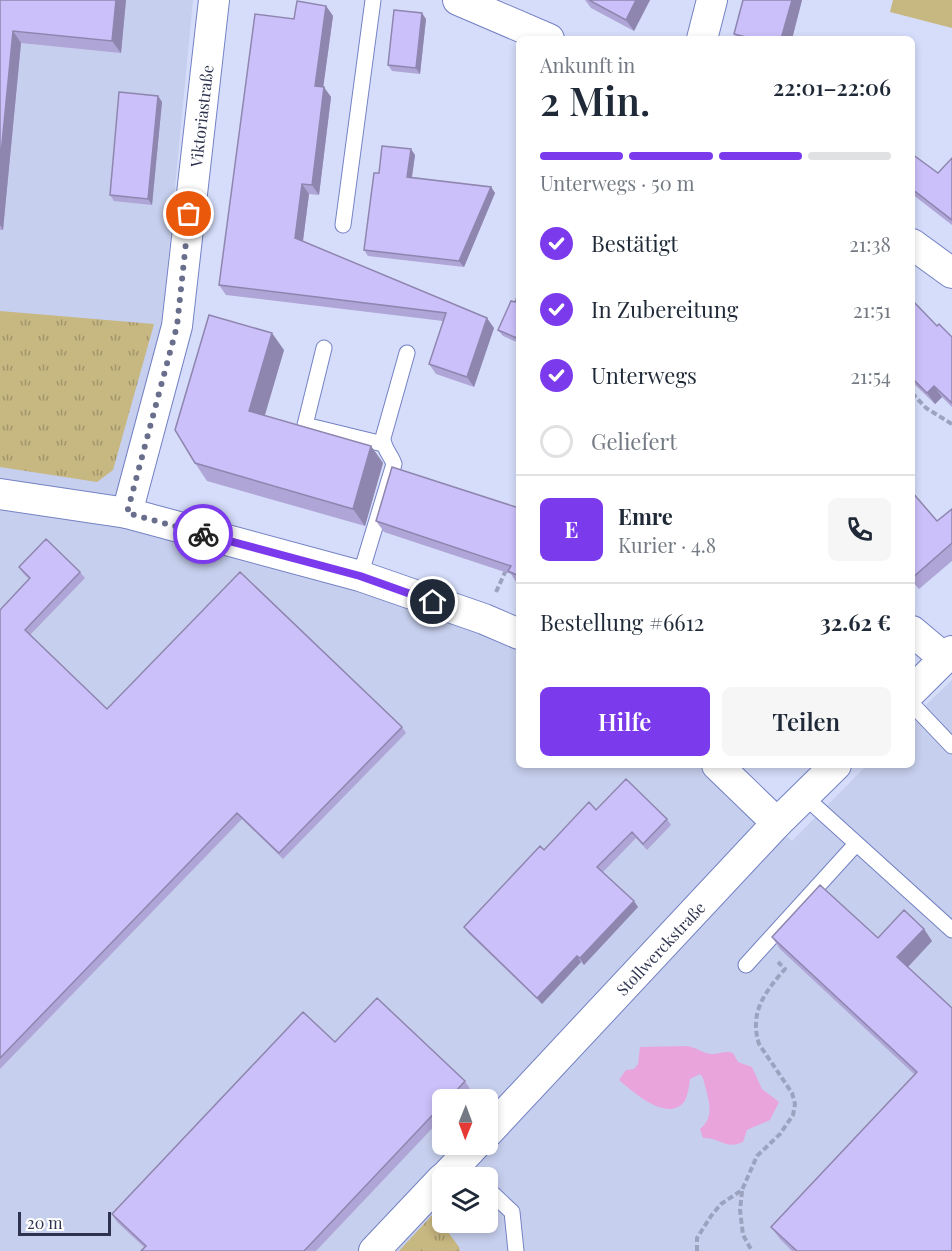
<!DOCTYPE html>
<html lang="de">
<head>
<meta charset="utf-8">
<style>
	:root { --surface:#fff; --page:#f6f6f7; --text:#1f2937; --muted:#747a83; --line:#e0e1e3; --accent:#7c3aed }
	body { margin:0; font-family:"Playfair Display",serif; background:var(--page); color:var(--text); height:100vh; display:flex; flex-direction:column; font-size:22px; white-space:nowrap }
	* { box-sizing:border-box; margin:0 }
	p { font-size:20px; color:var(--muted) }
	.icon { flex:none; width:33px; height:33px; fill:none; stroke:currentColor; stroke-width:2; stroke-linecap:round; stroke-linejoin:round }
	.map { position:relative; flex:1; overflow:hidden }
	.sheet { position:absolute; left:516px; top:36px; width:399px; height:732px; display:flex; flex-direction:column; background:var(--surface); border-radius:9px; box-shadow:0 3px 9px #0003 }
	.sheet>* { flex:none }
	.needle { width:39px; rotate:181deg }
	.buttons { position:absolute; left:432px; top:1089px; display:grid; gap:12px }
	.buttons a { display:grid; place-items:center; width:66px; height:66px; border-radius:9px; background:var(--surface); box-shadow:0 3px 9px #0003; font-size:30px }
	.scale { position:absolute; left:18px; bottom:15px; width:93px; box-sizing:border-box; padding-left:6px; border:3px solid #2d334f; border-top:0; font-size:16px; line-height:21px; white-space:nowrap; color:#2d334f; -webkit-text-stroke:4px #fff; paint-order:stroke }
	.pin { position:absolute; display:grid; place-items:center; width:51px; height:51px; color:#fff; margin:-26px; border:3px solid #fff; border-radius:50%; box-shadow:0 2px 6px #0007 }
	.courier { position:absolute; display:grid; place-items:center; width:60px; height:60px; margin:-30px; border:4px solid #7c3aed; border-radius:50%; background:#fff; color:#222; box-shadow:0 2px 8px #0007 }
	.headline em { font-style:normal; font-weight:600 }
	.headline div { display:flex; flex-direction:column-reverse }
	.headline { display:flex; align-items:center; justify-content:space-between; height:102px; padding:0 24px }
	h1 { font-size:39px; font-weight:600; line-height:45px }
	.bar { display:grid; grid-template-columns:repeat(4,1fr); gap:9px 6px; align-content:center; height:72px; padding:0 24px }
	.bar i { height:8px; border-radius:4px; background:var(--line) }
	.bar .current { background:var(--accent) }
	.bar p { grid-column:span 4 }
	.line { display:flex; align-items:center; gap:15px; padding:0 24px; border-top:2px solid var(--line) }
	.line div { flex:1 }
	.round { display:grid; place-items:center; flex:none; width:63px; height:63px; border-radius:9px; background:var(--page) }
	ol { padding:0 24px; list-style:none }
	li { display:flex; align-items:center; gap:18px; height:66px }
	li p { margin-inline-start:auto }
	li .icon { padding:6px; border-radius:50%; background:var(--accent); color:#fff; stroke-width:4 }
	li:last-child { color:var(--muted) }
	li i { width:33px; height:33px; border:3px solid var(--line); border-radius:50% }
	.primary-button { display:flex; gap:12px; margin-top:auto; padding:12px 24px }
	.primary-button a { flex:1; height:69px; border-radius:9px; background:var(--accent); color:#fff; font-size:24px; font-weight:600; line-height:69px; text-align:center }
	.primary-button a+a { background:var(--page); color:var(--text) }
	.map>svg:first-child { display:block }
	.built { fill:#c6cfed; fill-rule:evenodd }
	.grass { fill:url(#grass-tufts) }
	.green { fill:#c7b780 }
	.water { fill:#e9a5db }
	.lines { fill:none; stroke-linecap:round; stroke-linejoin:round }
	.service-casing { stroke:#7482c4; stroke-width:17 }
	.minor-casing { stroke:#7482c4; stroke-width:32 }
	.path { stroke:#9ba3bf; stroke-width:4; stroke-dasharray:6 3; stroke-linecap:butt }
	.service { stroke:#fff; stroke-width:15 }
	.minor { stroke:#fff; stroke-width:30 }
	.wall { fill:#afa5d7 }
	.shaded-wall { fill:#8f86af }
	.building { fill:#ccc0fa; stroke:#8f86af; stroke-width:1.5 }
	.done { stroke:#686e8b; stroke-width:6; stroke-dasharray:0 10.8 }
	.route { stroke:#7c3aed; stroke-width:8 }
	.labels { text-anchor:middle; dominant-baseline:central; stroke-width:4.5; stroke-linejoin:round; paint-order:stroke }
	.street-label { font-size:16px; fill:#2d334f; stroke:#fff }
</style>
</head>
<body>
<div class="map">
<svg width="952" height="1251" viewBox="0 0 952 1251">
	<defs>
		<pattern id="grass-tufts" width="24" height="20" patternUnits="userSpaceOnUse" patternTransform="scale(1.5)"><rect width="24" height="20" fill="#c7b780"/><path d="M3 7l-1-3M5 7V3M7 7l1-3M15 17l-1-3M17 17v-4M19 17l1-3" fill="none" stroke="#a2956b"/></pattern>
	</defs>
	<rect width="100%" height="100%" fill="#d5ddfa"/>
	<path class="built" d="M0,0H193L162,324L121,518L410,600L519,645V765H710L792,841L867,765H912V718L952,680V1251H0ZM442,1100H488V1144H442ZM442,1178H488V1222H442Z"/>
	<path class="grass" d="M0,311L154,324L113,470L97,482L0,467Z
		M434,1213L459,1247L460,1251H399Z"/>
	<path class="green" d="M893,0H952V28L890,12Z"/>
	<path class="water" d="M687,1046C696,1047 704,1054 712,1054C720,1054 725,1050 733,1053L738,1062L752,1067L762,1089L779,1102L770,1120L747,1130L743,1142C724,1150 723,1138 703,1138L700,1129C717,1116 707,1096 703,1078L700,1074L690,1079C689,1086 688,1096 684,1102C667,1123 632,1091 619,1080L626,1070L634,1069L638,1064L640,1047Z"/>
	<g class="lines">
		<defs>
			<path id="service" d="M343,225L373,0
				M324,348L305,425L383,444
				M360,576L394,464C391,455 383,448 383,438L407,353
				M912,704L952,746
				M804,796L952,930
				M746,965L856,844
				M493,1194L512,1212L516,1251"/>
			<g id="minor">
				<path d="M458,0L549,39"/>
				<path d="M702,39L712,0"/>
				<path d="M912,244L952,273"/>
				<path d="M0,494L127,513L360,576L484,619L519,634"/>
				<path id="s1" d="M127,513L177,326L214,0"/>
				<path d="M912,631L944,658"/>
				<path d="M912,691L952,651"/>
				<path d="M717,765L777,823"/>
				<path id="s2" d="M488,1132L777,823L836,765"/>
				<path d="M444,1178L476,1144"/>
				<path d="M374,1251L442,1179"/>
			</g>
		</defs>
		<use href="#service" class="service-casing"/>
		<use href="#minor" class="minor-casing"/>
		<path class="path" d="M912,393L926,408L952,424
			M496,592L507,568
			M742,1191L740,1210L743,1235L752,1251
			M697,1251V1238L711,1216L721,1204L742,1190L757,1156L780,1134L793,1115L795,1104L792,1093L759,1044C749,1012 765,992 785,969L778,962"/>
		<use href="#service" class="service"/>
		<use href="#minor" class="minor"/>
	</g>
	<path class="wall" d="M0,0H126L121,53L21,43L3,230H0Z
		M585,0H650L634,31L591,8Z
		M802,0L792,39H738L734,34Z
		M326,6L333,16L323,87L331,97L319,195L309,194L303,241L494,328L474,387L436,374L429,364L443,321L226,295L219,285L294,19Z
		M426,19L420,74L392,71L388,65Z
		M158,96L162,102L152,205L114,201L110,195Z
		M912,154L938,173L952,158V225L912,194Z
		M415,155L412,177L491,187L495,193L464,267L368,256L364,250L379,173Z
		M519,293V343L503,336L498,330L515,302Z
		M912,300L937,326L952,337V407L942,397L935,404L912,382Z
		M284,350L265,415L371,446L383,463L365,526L207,481L195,463Z
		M912,492L937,521L952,509V561L919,589L912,581Z
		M519,508V583L516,582L511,574L384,532L376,521Z
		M19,567L80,572L85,578L30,635L107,709L402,727L406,733L283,859L242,819L0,1069V610L29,579L23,573Z
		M667,819L671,825L647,850L636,838L603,872L638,907L584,965L581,962L542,1004L468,933L464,927L544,850Z
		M924,929L932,941L908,967L952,1251H792L780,1239L771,1227L915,1075L780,949L772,937L878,938Z
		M335,1042L465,1081L470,1089L460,1100H442V1118L316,1251H141L145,1248L117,1222L112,1214Z"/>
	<path class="shaded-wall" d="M116,0H126L121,53L112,41Z
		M636,0H650L634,31L626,20Z
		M792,0H802L792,39H781Z
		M326,6L333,16L322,96L315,86Z
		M422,13L426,19L420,74L416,68Z
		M13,31L21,43L3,230L0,225V164Z
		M324,87L331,97L319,195L312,185Z
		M158,96L162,102L152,205L148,199Z
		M411,149L415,155L411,183L407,177Z
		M302,184L309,194L302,248L295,238Z
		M491,187L495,193L464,267L459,261Z
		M487,318L494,328L474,387L467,377Z
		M272,333L284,350L261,428L249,411Z
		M934,386L942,397L935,404L927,393Z
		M371,446L383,463L365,526L353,509Z
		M634,901L638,907L584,965L580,958Z
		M924,929L932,941L906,969L897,957Z
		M577,956L581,962L542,1004L537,998Z"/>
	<path class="building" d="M0,0H116L112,41L13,31L0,164Z
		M589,0H636L626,20Z
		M743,0H792L781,39H754L734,34Z
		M297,1L326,6L315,86L324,87L312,185L302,184L295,238L487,318L467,377L429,364L446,313L219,285L255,14L294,19Z
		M394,10L422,13L416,68L388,65Z
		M119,92L158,96L148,199L110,195Z
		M382,146L411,149L407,177L491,187L459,261L364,250L374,173H379Z
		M912,154L938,173L952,158V220L912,189Z
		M519,293V339L498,330L511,301L515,302Z
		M912,300L937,326L939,324L952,337V403L934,386L927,393L912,378Z
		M209,315L272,333L249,411L371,446L353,509L195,463L175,430Z
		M392,467L519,508V576L508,571L511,566L376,521Z
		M912,492L937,521L952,509V543L912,578Z
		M46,539L80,572L25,630L107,709L240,572L402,727L279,853L237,813L0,1058V610L30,578L19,567Z
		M626,779L667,819L643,844L632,832L597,867L634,901L580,958L577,956L537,998L464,927L540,846L544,850L589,802L596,810Z
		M820,885L878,938L904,910L924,929L897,957L952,1008V1251H797L771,1227L917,1072L772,937Z
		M377,998L465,1081L448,1100H442V1105L304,1251H141L146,1246L112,1214L303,1012L335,1042Z"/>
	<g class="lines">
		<path class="done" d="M189,214L177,326L127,513L203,534"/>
		<path class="route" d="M203,534L360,576L433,602"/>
	</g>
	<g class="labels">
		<g class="street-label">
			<text stroke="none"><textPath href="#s1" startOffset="405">Viktoriastraße</textPath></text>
			<text stroke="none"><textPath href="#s2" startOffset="252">Stollwerckstraße</textPath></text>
		</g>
	</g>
</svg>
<div class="buttons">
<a><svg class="needle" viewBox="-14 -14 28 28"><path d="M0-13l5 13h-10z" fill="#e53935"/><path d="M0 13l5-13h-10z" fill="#747a83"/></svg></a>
<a><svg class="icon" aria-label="layers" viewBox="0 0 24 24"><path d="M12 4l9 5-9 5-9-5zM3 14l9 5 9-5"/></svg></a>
</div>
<div class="scale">20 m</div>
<div class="pin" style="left:189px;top:214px;background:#ea580c"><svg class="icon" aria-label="bag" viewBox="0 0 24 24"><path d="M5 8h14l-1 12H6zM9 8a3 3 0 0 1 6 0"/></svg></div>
<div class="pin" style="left:433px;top:602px;background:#1f2937"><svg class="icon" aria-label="home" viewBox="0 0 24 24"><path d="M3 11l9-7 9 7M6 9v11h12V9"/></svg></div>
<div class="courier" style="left:203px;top:534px"><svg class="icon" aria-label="bike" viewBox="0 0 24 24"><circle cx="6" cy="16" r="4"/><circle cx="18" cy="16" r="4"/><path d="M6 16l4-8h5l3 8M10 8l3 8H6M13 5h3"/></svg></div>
<section class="sheet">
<div class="headline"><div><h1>2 Min.</h1><p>Ankunft in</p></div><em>22:01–22:06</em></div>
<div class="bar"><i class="current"></i><i class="current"></i><i class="current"></i><i></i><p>Unterwegs · 50 m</p></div>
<ol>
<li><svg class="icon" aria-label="check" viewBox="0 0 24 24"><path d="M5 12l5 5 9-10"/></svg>Bestätigt<p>21:38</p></li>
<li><svg class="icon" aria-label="check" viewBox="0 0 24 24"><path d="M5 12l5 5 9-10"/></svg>In Zubereitung<p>21:51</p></li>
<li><svg class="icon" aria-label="check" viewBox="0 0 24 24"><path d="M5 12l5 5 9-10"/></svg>Unterwegs<p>21:54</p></li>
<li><i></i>Geliefert</li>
</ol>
<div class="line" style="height:108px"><b class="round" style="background:var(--accent);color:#fff">E</b><div><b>Emre</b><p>Kurier · 4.8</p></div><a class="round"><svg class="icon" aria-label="phone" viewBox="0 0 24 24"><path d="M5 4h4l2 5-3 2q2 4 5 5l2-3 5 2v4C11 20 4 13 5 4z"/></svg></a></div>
<div class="line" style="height:78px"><div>Bestellung #6612</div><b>32.62 €</b></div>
<div class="primary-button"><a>Hilfe</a><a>Teilen</a></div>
</section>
</div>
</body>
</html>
